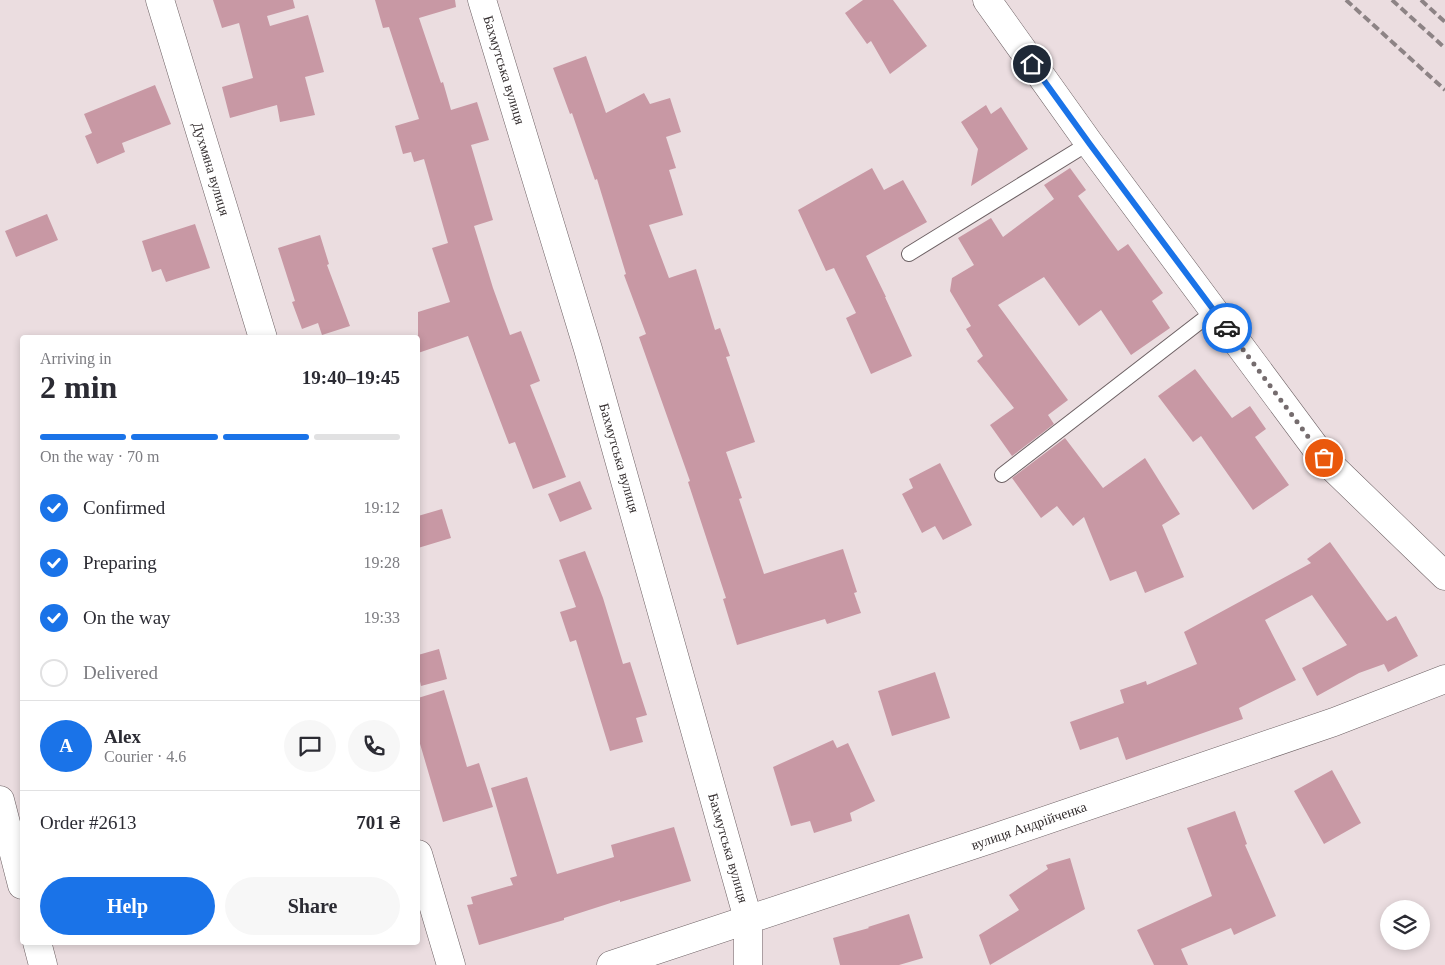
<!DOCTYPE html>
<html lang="en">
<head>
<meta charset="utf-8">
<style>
	:root { --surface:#fff; --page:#f7f7f7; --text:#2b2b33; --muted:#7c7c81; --line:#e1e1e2; --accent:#1a73e8 }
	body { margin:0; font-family:Georgia,serif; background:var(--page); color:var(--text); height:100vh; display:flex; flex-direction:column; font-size:19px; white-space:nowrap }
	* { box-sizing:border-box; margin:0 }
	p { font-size:16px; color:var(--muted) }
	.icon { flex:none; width:28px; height:28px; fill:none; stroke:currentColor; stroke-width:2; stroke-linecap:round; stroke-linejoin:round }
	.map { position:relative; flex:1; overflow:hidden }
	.details { position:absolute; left:20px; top:335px; width:400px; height:610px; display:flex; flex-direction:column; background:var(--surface); border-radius:5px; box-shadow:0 2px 8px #0003 }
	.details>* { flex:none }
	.buttons { position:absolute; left:1380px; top:900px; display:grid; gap:10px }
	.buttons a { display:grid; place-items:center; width:50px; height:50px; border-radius:50%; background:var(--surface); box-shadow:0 2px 8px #0003; font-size:25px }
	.pin { position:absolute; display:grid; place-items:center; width:42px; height:42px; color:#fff; margin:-21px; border:2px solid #fff; border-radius:50%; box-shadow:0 1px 5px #0007 }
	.courier { position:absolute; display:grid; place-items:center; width:50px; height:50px; margin:-25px; border:4px solid #1a73e8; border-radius:50%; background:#fff; color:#222; box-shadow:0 1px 6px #0007 }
	.summary em { font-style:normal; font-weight:700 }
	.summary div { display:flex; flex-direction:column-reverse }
	.summary { display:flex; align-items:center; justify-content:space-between; height:85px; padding:0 20px }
	h1 { font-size:32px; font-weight:700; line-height:38px }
	.bar { display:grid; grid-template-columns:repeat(4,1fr); gap:8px 5px; align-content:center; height:60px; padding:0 20px }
	.bar i { height:6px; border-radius:4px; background:var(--line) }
	.bar .current { background:var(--accent) }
	.bar p { grid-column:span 4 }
	.line { display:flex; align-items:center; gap:12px; padding:0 20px; border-top:1px solid var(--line) }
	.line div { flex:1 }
	.round { display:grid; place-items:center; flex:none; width:52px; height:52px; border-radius:26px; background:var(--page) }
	ol { padding:0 20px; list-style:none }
	li { display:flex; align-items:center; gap:15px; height:55px }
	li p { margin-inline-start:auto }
	li .icon { padding:5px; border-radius:50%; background:var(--accent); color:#fff; stroke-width:4 }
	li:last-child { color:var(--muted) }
	li i { width:28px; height:28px; border:2px solid var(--line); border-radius:50% }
	.action { display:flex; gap:10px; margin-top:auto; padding:10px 20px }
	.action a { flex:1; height:58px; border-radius:30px; background:var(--accent); color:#fff; font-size:20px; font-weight:700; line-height:58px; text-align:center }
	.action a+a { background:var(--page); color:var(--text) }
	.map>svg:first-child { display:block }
	.building { fill:#c898a4 }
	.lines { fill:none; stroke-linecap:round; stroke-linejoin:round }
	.lane-casing { stroke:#6d6164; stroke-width:16 }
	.street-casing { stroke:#6d6164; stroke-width:29 }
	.secondary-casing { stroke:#6d6164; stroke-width:29 }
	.lane { stroke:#fff; stroke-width:14 }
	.street { stroke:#fff; stroke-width:28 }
	.secondary { stroke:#fff; stroke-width:28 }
	.rail { stroke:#8d8385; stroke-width:4; stroke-dasharray:8 4; stroke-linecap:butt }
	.done { stroke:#756c6e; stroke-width:5; stroke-dasharray:0 9 }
	.route { stroke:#1a73e8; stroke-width:6 }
	.labels { text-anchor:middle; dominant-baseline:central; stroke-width:4.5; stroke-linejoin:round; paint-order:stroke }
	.street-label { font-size:14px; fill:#352f30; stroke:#fff }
</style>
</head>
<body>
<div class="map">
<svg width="1445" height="965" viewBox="0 0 1445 965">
	<rect width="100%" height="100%" fill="#ebdde0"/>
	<path class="building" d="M213,0H293L295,8L267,16L270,26L308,15L324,72L305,77L315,115L280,122L277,105L230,118L222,87L253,78L239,23L222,28Z
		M375,0H455L456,7L419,18L441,83L443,82L451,110L477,102L489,140L471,145L493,220L474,226L493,288L510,335L521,331L540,381L530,385L566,477L533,489L515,442L509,444L468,336L418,353V312L450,302L432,248L448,243L424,159L414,162L411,152L403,154L395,126L419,119L389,27L383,28Z
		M863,0H893L927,46L890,74L871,41L867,44L845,13Z
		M586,56L606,113L644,93L650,104L670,98L681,132L666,137L676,168L669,170L683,215L649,225L669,278L696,269L715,330L720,328L730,356L726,357L755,442L726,452L742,498L739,499L764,574L843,549L857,592L854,593L861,613L827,624L825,619L737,645L723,599L726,598L688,482L690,481L639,337L646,334L624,275L626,274L597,179L595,180L572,113L570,114L553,68Z
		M155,85L171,124L122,143L125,152L97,164L85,136L92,133L84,114Z
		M986,105L991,114L1001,107L1028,149L971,186L978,149L961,122Z
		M872,168L884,190L903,180L927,222L866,256L886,297H885L912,356L871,374L846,318L856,313L834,268L826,271L798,210Z
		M1070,168L1086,190L1078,196L1118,251L1128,244L1163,293L1152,301L1170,328L1131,355L1101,310L1079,326L1044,277L998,305L1068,400L1048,415L1054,424L1012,456L990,425L1014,408L977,361L983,356L966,329L971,326L950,291L952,278L974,265L958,238L991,218L1003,237L1054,199L1044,185Z
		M47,214L58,240L16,257L5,231Z
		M195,224L210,268L166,282L161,269L152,272L142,241Z
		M320,235L329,264L327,265L350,326L322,335L318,323L302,329L292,302L295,301L278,248Z
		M1195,369L1232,418L1250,406L1266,429L1255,437L1289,485L1253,510L1201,436L1193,442L1158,396Z
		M1065,438L1103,488L1145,458L1180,514L1162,525L1184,577L1145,593L1136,571L1110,581L1084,517L1073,526L1057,506L1041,518L1012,478Z
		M940,463L972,525L943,540L935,526L922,533L902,494L913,488L909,479Z
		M580,481L592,509L560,522L548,494Z
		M442,509L451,538L418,548V516Z
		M1330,542L1387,621L1396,616L1418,656L1388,672L1384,664L1359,673L1317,696L1302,668L1347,645L1312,595L1265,620L1296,680L1239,708L1243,719L1126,760L1118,737L1080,750L1070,722L1124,703L1120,690L1146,681L1147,685L1197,664L1184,632L1311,563L1307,559Z
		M585,551L603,598L623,664L630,662L647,715L636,718L643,742L610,751L576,640L570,642L560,612L576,607L559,560Z
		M439,649L447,679L421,686L418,672V655Z
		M935,672L950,718L892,736L878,691Z
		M444,690L467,767L479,763L493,807L443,822L418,737V698Z
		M833,740L837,748L848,743L875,801L850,813L852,821L814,833L810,821L791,826L773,767Z
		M1332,770L1361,823L1324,844L1294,791Z
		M527,777L557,874L614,857L611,845L674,827L691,881L620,902V900L564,918V920L479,945L467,905L473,904L471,897L513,885L510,878L517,876L491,788Z
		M1235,811L1247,844L1245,845L1276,916L1234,935L1231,928L1181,949L1188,965H1154L1137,930L1212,896L1187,828Z
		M1070,858L1085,909L990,965L979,935L1019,910L1009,895L1048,869L1046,865Z
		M909,914L923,958L899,965H840L833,938L869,928L868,927Z"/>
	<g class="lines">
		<defs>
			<path id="lane" d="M909,254L1089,143
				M1002,475L1214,311"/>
			<path id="street" d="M160,0L263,338
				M482,0L588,349L748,919V965
				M0,800L22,885
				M418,854L451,965
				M37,942L43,965"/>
			<path id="secondary" d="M987,0L1089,143L1324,459L1445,576
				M611,965L988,840L1334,722L1445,679"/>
		</defs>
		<use href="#lane" class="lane-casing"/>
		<use href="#street" class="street-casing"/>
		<use href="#secondary" class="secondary-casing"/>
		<use href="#lane" class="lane"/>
		<use href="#street" class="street"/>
		<use href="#secondary" class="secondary"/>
		<path class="rail" d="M1346,0L1445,90
			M1392,0L1445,48
			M1421,0L1445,22"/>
	</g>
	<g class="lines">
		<path class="done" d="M1227,328L1324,458"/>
		<path class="route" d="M1032,64L1089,143L1227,328"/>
	</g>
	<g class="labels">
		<g class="street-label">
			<text transform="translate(504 70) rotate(73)">Бахмутська вулиця</text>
			<text transform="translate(211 169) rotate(73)">Духмяна вулиця</text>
			<text transform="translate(619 458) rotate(74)">Бахмутська вулиця</text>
			<text transform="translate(1029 826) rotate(-19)">вулиця Андрійченка</text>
			<text transform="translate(728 848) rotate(74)">Бахмутська вулиця</text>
		</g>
	</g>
</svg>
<div class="buttons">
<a><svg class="icon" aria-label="layers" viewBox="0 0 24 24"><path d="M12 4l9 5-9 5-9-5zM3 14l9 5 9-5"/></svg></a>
</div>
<div class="pin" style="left:1324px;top:458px;background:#ea580c"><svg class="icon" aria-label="bag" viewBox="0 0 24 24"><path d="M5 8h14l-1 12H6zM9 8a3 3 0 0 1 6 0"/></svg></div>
<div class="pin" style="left:1032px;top:64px;background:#1f2937"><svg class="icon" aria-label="home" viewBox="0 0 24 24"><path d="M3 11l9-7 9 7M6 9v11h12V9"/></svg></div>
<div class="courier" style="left:1227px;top:328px"><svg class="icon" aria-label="car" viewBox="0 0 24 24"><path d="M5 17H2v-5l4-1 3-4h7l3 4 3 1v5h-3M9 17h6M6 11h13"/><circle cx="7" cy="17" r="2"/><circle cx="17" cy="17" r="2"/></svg></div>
<section class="details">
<div class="summary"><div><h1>2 min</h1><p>Arriving in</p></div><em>19:40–19:45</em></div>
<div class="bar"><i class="current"></i><i class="current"></i><i class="current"></i><i></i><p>On the way · 70 m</p></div>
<ol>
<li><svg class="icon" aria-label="check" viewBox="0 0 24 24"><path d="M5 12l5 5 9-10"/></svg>Confirmed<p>19:12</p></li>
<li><svg class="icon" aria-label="check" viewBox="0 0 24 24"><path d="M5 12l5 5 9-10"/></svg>Preparing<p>19:28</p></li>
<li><svg class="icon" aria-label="check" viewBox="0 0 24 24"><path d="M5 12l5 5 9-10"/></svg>On the way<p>19:33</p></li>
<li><i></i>Delivered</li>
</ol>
<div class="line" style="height:90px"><b class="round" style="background:var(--accent);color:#fff">A</b><div><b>Alex</b><p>Courier · 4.6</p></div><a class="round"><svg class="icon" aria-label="chat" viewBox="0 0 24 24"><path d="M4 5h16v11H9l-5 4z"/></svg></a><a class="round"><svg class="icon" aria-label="phone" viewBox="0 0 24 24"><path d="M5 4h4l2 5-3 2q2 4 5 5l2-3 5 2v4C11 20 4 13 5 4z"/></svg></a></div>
<div class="line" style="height:65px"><div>Order #2613</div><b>701 ₴</b></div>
<div class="action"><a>Help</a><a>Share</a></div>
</section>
</div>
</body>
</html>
